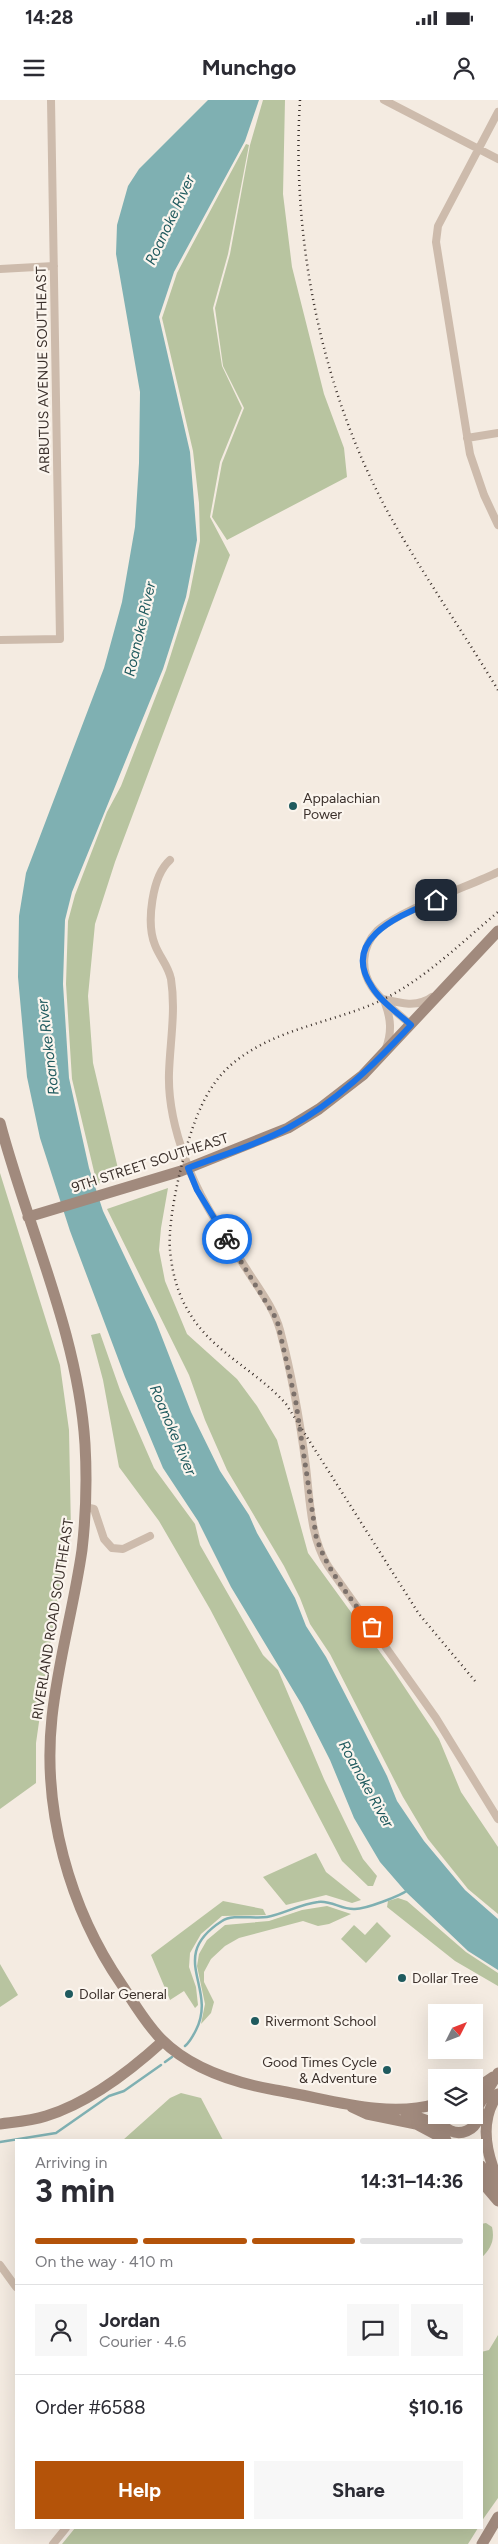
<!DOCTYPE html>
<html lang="en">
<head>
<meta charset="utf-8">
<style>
	:root { --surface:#fff; --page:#f7f7f7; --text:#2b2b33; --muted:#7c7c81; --line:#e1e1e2; --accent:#b45309 }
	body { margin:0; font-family:Figtree,sans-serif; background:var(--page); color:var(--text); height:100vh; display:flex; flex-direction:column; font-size:19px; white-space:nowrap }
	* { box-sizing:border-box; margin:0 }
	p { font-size:16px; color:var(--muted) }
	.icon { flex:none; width:28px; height:28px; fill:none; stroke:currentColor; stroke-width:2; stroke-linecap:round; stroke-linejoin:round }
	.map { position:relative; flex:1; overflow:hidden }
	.sheet { position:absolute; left:15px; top:2039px; width:468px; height:390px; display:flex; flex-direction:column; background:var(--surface); border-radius:0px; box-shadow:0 5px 20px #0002 }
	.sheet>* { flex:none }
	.needle { width:32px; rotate:48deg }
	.buttons { position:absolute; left:428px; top:1904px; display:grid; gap:10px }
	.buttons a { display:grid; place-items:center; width:55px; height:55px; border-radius:0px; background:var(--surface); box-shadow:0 5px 20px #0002; font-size:25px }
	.pin { position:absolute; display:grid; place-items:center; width:42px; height:42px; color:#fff; margin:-21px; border-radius:10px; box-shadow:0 2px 8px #0006 }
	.courier { position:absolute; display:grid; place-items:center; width:50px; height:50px; margin:-25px; border:4px solid #1a73e8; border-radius:50%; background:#fff; color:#222; box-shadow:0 1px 6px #0007 }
	.headline em { font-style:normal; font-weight:700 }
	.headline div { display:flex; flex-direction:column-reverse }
	.headline { display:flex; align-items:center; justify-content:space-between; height:85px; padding:0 20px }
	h1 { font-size:32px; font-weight:700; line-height:38px }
	.bar { display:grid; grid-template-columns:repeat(4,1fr); gap:8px 5px; align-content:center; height:60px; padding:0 20px }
	.bar i { height:6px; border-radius:4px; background:var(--line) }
	.bar .active { background:var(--accent) }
	.bar p { grid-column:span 4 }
	.line { display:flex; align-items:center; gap:12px; padding:0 20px; border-top:1px solid var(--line) }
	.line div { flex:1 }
	.round { display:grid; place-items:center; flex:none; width:52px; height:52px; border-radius:0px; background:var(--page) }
	.action { display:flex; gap:10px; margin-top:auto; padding:10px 20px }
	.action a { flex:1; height:58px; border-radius:0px; background:var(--accent); color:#fff; font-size:20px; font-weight:700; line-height:58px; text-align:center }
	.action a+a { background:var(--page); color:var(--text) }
	.status { display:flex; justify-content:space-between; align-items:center; height:35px; padding:0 25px; background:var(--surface); direction:ltr }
	.status svg { height:14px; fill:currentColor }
	header { display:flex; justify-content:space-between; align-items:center; height:65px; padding:0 20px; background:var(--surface); font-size:22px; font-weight:700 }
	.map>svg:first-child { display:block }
	.green { fill:#b8c4a0 }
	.water { fill:#7fb0b2 }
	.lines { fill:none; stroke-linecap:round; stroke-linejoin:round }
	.stream { stroke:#7fb0b2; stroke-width:2.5 }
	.street { stroke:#cdbbac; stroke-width:8 }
	.secondary { stroke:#a18a7d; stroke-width:11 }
	.rail { stroke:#3b302b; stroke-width:2.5; stroke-dasharray:1 4; stroke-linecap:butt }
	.done { stroke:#7c716b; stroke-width:5; stroke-dasharray:0 9 }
	.route { stroke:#1a73e8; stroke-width:6 }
	.poi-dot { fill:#1f5a5e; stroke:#fbf5ee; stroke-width:2 }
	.labels { text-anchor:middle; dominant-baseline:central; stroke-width:4.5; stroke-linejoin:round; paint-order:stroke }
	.street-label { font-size:14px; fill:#3b302b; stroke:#fbf5ee }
	.poi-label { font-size:14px; fill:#3b302b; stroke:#fbf5ee; text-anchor:start }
	.water-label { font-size:15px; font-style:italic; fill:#1f5a5e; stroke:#fbf5ee }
</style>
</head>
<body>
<div class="status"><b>14:28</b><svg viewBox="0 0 49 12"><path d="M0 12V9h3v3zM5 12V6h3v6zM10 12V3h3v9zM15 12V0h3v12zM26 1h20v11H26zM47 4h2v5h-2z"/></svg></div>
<header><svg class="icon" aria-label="menu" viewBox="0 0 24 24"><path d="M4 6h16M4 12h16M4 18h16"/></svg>Munchgo<svg class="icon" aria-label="person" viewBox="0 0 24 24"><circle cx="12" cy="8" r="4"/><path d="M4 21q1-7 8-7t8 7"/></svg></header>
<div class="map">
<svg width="498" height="2444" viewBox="0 0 498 2444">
	<rect width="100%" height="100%" fill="#f4ebe1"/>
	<path class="green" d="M263,0H285L283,94L292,167L324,294L344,348L347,377L227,440L212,417L222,363L244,308L223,266L215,208L230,154L250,45Z
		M246,44L249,45L228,154L213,208L222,266L242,308L220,362L210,417L230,455L115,762L95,824L88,896L93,963L120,1077L97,1084L72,979L66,884L68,821L75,795L107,712L121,686L166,570L189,497L200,441L199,403L193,351L162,218L177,173Z
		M0,1073L60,1265L69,1330L71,1431L50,1545L36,1643V1683L0,1709Z
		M168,1088L161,1128L159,1150L165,1181L187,1234L237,1279L257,1306L277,1340L308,1453L393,1570L439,1639L461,1692L498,1747V1814L468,1789L428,1739L403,1697L330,1554L310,1524L300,1498L284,1466L227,1370L205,1320L189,1275L107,1109Z
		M100,1233L120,1290L154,1368L195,1424L200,1445L263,1555L278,1570L324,1679L363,1759L377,1776L373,1786H368L342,1761L210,1509L159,1421L119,1367L103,1280L91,1235Z
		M316,1753L326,1772L361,1800L352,1803L326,1795L286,1805L263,1777Z
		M398,1798L407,1801L466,1852L498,1873V1886L455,1861L387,1807L388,1801Z
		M223,1801L263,1809L266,1815L222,1816L201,1834L190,1853L189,1867L196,1887L198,1905L195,1908L184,1891L170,1900L151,1855Z
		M327,1806L351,1814L329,1824L318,1826L303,1821L239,1838L225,1846L211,1859L204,1872V1882L214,1902L211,1913L201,1924L205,1904L197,1866L199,1854L207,1840L225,1825L269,1821L302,1810Z
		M377,1822L391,1836L366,1863L341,1839L354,1825L365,1835Z
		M0,1864L18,1895L0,1907Z
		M181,1993L201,1998L223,2040H123L170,1998Z
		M486,2123L492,2127C495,2140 491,2149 481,2158V2124Z
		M498,2235V2398L481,2422V2252L489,2250Z
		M75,2428H478L468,2444H62Z"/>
	<path class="water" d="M208,0H259L245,41L174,172L159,217L190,352L197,440L186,497L163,569L72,792L65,820L63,884L69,978L89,1068L103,1111L156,1222L191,1312L220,1371L249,1415L257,1433L295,1498L306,1526L326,1557L362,1627L387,1676L397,1701L424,1741L465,1790L498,1819V1870L468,1851L406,1792L380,1762L354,1718L330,1660L302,1605L231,1487L198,1421L163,1368L125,1277L70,1131L40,1038L27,977L18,877L19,816L26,773L104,568L122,502L135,427L139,363L140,292L116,154L117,125L128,86L139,69Z"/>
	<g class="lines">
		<path class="stream" d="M185,1946C190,1942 193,1936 196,1930C218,1887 166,1857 222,1821C232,1814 254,1819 267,1817C284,1814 300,1804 318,1802C331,1800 342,1810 355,1809C366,1809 400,1796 408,1790
			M165,1962L172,1957
			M0,2042L56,2033L109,1996L124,1991L161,1965"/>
		<path class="street" d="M384,0L498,59
			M498,12L438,126L436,142L470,354L484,395L498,425
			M0,169L54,166
			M467,338L498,333
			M0,540L60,539L51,0
			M170,760C152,776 146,823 155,845C160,858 168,865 171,879C176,911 170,942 169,973C168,1003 175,1031 185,1058C199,1099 224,1134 247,1170C259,1189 274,1208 280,1230C292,1275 300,1321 306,1367C310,1400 310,1437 328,1466L436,1618L498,1719
			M383,899C399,903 418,908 432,897
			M385,903C391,919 392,932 386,948
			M411,925C398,913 382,902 372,887C360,870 362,846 377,831C398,811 469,786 498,772
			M85,1407L94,1409L104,1439L112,1448L123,1449L150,1436
			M0,2165L16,2187
			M53,2444L66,2428"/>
		<path class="secondary" d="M0,1023C28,1129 78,1233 85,1344C87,1379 86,1415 82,1450C74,1506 58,1561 52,1617C42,1709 69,1808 122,1885C134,1903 146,1924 162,1940C192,1970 236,1983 275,1990C326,1998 385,2019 436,2004
			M28,1117L181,1071L288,1028L319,1009L363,975L498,831
			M474,1990L493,1977
			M498,1994C479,2020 486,2053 498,2080
			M479,2005L498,1973
			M352,2007L367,2014L416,2024L446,2040
			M406,2013L444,2027
			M438,2015C448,2048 493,2030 474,1998
			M0,2024C15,2022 31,2021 46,2016C89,2003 130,1971 163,1941
			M481,2066L498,2091
			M481,2081L498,2101
			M482,2444L498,2417"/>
		<path class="rail" d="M300,0C291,140 322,293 390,416C424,476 463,532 498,590
			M475,1581L419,1514L286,1304C257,1271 213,1252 190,1214C178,1195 172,1173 170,1150C167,1116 186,1038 201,1007C209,989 221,972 237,960C280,927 337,922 384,899C426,878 462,842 498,812"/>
	</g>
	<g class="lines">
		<path class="done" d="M227,1139L277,1220L296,1303L316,1436C326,1470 351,1498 372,1527"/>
		<path class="route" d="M227,1139L197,1090L188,1068C222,1055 257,1045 288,1028C336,1002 374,965 411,925C398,913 381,902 372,887C339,838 402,815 436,800"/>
	</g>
	<g class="poi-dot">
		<circle cx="293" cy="706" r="5"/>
		<circle cx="402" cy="1878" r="5"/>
		<circle cx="69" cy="1894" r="5"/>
		<circle cx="255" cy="1921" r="5"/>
		<circle cx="387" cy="1970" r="5"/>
	</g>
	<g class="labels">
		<g class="street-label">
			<text transform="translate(43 270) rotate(-91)">ARBUTUS AVENUE SOUTHEAST</text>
			<text transform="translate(150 1063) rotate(-18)">9TH STREET SOUTHEAST</text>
			<text transform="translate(53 1519) rotate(-81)">RIVERLAND ROAD SOUTHEAST</text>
		</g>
		<g class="poi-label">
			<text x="303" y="698">Appalachian<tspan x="303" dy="16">Power</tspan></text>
			<text x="412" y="1878">Dollar Tree</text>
			<text x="79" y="1894">Dollar General</text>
			<text x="265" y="1921">Rivermont School</text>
			<text x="377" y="1962" text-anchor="end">Good Times Cycle<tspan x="377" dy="16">&amp; Adventure</tspan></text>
		</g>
		<g class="water-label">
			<text transform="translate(170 120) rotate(-65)">Roanoke River</text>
			<text transform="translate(140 529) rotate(-77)">Roanoke River</text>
			<text transform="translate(48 947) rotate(-97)">Roanoke River</text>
			<text transform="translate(173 1330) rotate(67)">Roanoke River</text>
			<text transform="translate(366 1684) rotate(61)">Roanoke River</text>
		</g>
	</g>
</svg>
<div class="buttons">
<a><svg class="needle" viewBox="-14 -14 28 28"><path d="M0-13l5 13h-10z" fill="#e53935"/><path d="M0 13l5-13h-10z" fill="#7c7c81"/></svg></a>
<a><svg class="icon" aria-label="layers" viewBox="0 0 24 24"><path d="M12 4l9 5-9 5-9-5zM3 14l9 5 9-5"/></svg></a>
</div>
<div class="pin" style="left:372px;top:1527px;background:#ea580c"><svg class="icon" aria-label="bag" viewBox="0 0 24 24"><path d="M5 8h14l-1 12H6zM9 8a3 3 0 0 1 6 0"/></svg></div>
<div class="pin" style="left:436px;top:800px;background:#1f2937"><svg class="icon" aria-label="home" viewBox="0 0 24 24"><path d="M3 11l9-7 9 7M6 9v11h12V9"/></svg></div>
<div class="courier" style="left:227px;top:1139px"><svg class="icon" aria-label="bike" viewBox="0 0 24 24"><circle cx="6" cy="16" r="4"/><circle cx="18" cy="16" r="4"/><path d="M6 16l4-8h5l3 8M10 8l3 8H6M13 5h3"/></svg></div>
<section class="sheet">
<div class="headline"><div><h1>3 min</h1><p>Arriving in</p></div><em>14:31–14:36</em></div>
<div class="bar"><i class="active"></i><i class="active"></i><i class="active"></i><i></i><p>On the way · 410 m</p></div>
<div class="line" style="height:90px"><a class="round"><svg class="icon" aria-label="person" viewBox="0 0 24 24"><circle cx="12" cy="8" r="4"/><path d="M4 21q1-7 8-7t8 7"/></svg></a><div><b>Jordan</b><p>Courier · 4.6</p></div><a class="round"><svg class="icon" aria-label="chat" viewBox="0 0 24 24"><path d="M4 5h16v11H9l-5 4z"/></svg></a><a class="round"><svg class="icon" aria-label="phone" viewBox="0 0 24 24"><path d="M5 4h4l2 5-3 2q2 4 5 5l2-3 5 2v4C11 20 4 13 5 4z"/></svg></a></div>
<div class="line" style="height:65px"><div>Order #6588</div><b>$10.16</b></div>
<div class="action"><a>Help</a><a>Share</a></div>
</section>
</div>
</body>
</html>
